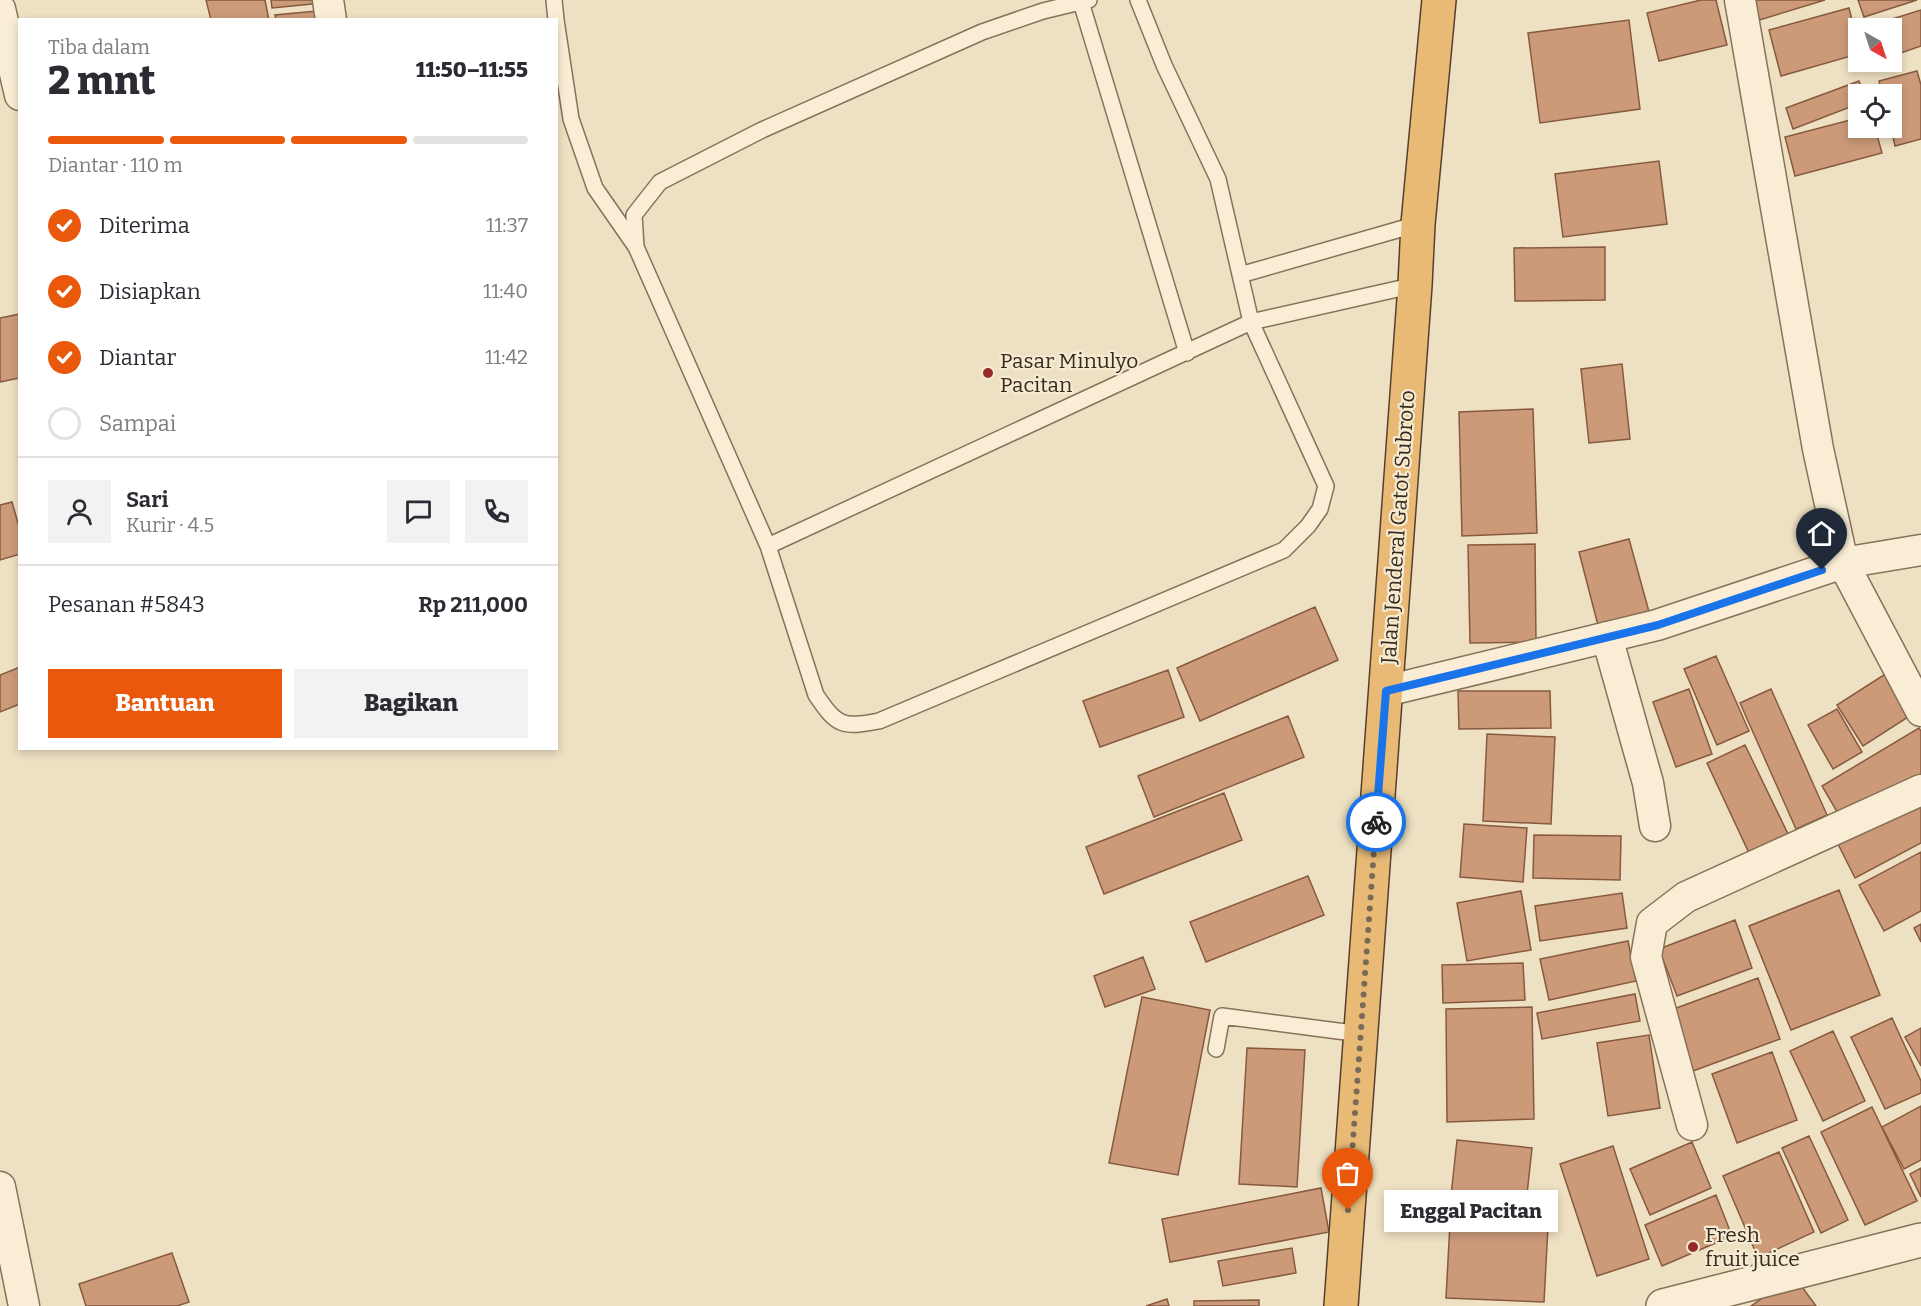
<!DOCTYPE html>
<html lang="id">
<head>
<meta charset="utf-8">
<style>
	:root { --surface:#fff; --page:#f2f2f3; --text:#2b2b33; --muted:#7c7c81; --line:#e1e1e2; --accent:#ea580c }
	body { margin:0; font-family:Bitter,serif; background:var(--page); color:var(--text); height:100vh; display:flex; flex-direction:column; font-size:22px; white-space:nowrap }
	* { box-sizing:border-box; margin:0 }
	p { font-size:20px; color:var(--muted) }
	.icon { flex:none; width:33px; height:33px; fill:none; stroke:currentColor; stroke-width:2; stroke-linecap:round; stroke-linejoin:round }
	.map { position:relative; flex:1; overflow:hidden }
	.details { position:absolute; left:18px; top:18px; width:540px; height:732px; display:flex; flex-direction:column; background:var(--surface); border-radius:0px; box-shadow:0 3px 9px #0003 }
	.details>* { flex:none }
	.needle { width:39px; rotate:141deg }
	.buttons { position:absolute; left:1848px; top:18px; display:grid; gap:12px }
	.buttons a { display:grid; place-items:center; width:54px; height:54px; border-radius:0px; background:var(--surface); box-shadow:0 3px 9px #0003; font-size:30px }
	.pin { position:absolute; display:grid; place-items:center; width:51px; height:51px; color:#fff; margin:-62px -26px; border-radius:50% 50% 50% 0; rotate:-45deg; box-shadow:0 0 6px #0007 }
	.pin .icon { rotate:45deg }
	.courier { position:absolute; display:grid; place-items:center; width:60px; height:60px; margin:-30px; border:4px solid #1a73e8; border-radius:50%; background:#fff; color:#222; box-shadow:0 2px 8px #0007 }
	.bubble { position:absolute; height:42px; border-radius:0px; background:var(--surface); box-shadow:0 3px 9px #0003; font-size:20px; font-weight:800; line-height:42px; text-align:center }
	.overview em { font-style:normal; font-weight:800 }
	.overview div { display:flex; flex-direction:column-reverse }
	.overview { display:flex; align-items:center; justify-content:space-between; height:102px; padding:0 30px }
	h1 { font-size:39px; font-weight:800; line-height:45px }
	.bar { display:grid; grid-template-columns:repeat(4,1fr); gap:9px 6px; align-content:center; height:72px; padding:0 30px }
	.bar i { height:8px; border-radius:4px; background:var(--line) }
	.bar .active { background:var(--accent) }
	.bar p { grid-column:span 4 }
	.line { display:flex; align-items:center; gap:15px; padding:0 30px; border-top:2px solid var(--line) }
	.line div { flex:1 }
	.round { display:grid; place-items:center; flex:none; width:63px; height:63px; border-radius:0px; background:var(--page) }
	ol { padding:0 30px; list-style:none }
	li { display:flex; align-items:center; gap:18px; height:66px }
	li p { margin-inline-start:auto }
	li .icon { padding:6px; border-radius:50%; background:var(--accent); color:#fff; stroke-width:4 }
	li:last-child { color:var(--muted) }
	li i { width:33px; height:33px; border:3px solid var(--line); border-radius:50% }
	.button { display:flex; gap:12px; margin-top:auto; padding:12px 30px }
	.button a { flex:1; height:69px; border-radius:0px; background:var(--accent); color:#fff; font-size:24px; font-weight:800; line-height:69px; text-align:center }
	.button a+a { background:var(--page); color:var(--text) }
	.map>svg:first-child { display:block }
	.building { fill:#cc9a78; stroke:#875a3f; stroke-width:1.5 }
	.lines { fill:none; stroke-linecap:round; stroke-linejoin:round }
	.service-casing { stroke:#887159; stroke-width:18 }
	.minor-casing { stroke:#887159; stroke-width:33 }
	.tertiary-casing { stroke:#887159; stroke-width:36 }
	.trunk-casing { stroke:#56402d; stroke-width:36 }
	.service { stroke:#f9eed5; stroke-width:15 }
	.minor { stroke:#f9eed5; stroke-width:30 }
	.tertiary { stroke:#f9eed5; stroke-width:33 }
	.trunk { stroke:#e8ba76; stroke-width:33 }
	.done { stroke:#786a57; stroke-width:6; stroke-dasharray:0 10.8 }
	.route { stroke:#1a73e8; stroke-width:8 }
	.poi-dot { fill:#97292b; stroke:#f5ebd2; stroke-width:2 }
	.labels { text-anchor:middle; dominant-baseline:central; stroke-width:4.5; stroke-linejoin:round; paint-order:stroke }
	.poi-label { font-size:21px; fill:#382a1d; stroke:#f5ebd2; text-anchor:start }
	.street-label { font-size:21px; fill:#382a1d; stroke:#f5ebd2 }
</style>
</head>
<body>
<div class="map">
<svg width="1921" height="1306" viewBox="0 0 1921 1306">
	<rect width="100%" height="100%" fill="#eee0c2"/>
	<path class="building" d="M206,0H265L269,20H211Z
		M271,0H321L322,3L272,8Z
		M1701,0H1716L1727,45L1659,61L1647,13Z
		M1750,0H1825L1756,21Z
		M1858,0H1917L1864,17Z
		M1849,8L1858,43V54L1781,76L1769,30Z
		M327,10L329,20H276L275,15Z
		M1921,10V46L1892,56V28H1863Z
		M1629,20L1640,109L1540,123L1528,33Z
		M1917,71L1921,85V139L1895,146L1891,128L1892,94H1882L1879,81Z
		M1859,81L1864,94H1858V104L1793,129L1786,108Z
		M1858,118V128H1875L1882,153L1795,176L1785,137Z
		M1659,161L1667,224L1563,237L1555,174Z
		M1605,247V300L1515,301L1514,248Z
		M20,314V378L0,382V318Z
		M1622,364L1630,439L1589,443L1581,369Z
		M1533,409L1537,533L1462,536L1459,412Z
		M12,502L20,530V554L0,560V505Z
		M1629,539L1651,619L1600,633L1579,552Z
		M1535,544L1536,642L1470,643L1468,545Z
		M1315,607L1338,660L1200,721L1177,668Z
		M1716,656L1749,731L1717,745L1684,669Z
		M20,667V704L0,712V675Z
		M1893,669L1919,710L1863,746L1837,705Z
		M1168,670L1184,717L1100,747L1083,701Z
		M1689,689L1712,754L1676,767L1653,702Z
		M1771,689L1827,815L1796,829L1740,703Z
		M1458,691H1550L1551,728L1459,729Z
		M1837,709L1862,752L1833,769L1808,725Z
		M1288,716L1304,757L1154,817L1138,776Z
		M1919,728L1921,731V776L1843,822L1822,786Z
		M1487,734L1555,737L1551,824L1483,821Z
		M1745,745L1788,834L1749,853L1707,763Z
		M1224,793L1242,840L1104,894L1086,847Z
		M1921,797V843L1855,878L1837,842Z
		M1464,824L1527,828L1523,882L1460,877Z
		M1534,835L1621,836L1620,880L1533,878Z
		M1921,852V911L1884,931L1859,885Z
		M1308,876L1324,915L1206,962L1190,922Z
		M1839,890L1880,995L1791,1030L1749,926Z
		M1521,891L1531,950L1467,961L1457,903Z
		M1622,893L1627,928L1540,941L1535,906Z
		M1735,920L1752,968L1677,996L1659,949Z
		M1921,924V942L1914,928Z
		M1628,941L1636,981L1549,1000L1540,959Z
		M1143,957L1155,989L1105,1007L1094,976Z
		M1523,963L1525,1000L1443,1003L1442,965Z
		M1758,978L1780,1039L1693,1071L1671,1010Z
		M1635,994L1640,1021L1542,1039L1537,1013Z
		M1142,997L1210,1010L1178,1175L1109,1163Z
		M1532,1007L1534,1119L1447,1122L1446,1009Z
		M1892,1018L1921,1081V1093L1885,1109L1851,1037Z
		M1921,1028V1066L1905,1037Z
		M1833,1031L1865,1101L1823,1121L1790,1051Z
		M1649,1035L1660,1108L1608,1116L1597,1043Z
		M1247,1048L1305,1050L1297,1187L1239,1184Z
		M1772,1052L1797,1120L1737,1143L1712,1074Z
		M1921,1106V1160L1904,1169L1882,1127Z
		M1872,1107L1917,1201L1865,1225L1821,1132Z
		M1809,1136L1848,1220L1821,1233L1782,1148Z
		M1457,1140L1532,1148L1525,1213L1450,1205Z
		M1692,1142L1711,1188L1650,1215L1630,1169Z
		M1613,1146L1649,1259L1597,1276L1560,1164Z
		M1779,1152L1814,1232L1758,1258L1723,1176Z
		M1921,1168V1197L1910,1174Z
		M1321,1188L1329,1232L1170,1262L1162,1219Z
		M1716,1195L1732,1236L1662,1266L1645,1225Z
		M1450,1223L1548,1227L1544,1302L1446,1298Z
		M1292,1248L1296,1273L1223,1286L1218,1261Z
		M172,1253L189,1302L177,1306H86L79,1284Z
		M1794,1276L1816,1306H1751Z
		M1167,1299L1169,1306H1146Z
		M1259,1300V1306H1194V1301Z"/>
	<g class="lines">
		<defs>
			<path id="service" d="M554,0L556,20
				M1089,0L1043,11L982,32L762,130L660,182L634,215L636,247L768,546L816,695C837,726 842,728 879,721L1284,550L1308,526L1320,509L1326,486L1251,322L1218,179L1164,65L1138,0
				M1081,2L1187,353
				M556,20L571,119L595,188L636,247
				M1240,275L1418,224
				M768,546L1251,322L1415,285
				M1216,1049L1222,1016L1361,1034"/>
			<path id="minor" d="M328,0L331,20
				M1740,0L1818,449L1843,563L1921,711
				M0,9L20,95
				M1607,637L1648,783L1655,826
				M1386,691L1657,625L1843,563L1921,550
				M1692,1125L1646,957L1652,923L1686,897L1921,790
				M0,1187L24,1306"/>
			<path id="tertiary" d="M1663,1306L1921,1240"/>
			<path id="trunk" d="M1341,1306L1415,285L1418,224L1439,0"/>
		</defs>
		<use href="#service" class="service-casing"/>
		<use href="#minor" class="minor-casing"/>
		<use href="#tertiary" class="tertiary-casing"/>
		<use href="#trunk" class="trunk-casing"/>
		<use href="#service" class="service"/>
		<use href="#minor" class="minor"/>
		<use href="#tertiary" class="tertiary"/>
		<use href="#trunk" class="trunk"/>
	</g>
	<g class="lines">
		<path class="done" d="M1348,1210L1376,822"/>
		<path class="route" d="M1376,822L1386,691L1658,625L1822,570"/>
	</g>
	<g class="poi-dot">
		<circle cx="988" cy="373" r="6"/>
		<circle cx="1693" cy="1247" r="6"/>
	</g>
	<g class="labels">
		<g class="poi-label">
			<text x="1000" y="361">Pasar Minulyo<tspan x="1000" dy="24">Pacitan</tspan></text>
			<text x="1705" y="1235">Fresh<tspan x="1705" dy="24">fruit juice</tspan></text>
		</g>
		<g class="street-label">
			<text transform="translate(1398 527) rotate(-86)">Jalan Jenderal Gatot Subroto</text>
		</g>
	</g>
</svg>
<div class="buttons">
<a><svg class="needle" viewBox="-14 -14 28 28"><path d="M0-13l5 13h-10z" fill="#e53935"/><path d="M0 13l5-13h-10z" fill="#7c7c81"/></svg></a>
<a><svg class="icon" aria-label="locate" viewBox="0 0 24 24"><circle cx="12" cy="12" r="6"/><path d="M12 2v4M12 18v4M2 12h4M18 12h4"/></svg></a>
</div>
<div class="pin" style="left:1348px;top:1210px;background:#ea580c"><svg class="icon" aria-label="bag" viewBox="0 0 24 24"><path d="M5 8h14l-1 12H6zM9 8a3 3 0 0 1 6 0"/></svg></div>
<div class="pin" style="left:1822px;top:570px;background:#1f2937"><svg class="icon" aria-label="home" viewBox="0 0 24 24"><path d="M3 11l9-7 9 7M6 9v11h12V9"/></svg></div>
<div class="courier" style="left:1376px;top:822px"><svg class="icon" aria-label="bike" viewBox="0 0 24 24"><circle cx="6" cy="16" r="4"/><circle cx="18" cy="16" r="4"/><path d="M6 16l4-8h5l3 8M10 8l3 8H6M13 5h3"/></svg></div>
<div class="bubble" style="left:1384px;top:1190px;width:174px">Enggal Pacitan</div>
<section class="details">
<div class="overview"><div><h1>2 mnt</h1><p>Tiba dalam</p></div><em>11:50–11:55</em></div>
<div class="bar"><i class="active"></i><i class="active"></i><i class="active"></i><i></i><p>Diantar · 110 m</p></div>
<ol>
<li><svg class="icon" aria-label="check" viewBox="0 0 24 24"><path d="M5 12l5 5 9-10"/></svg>Diterima<p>11:37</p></li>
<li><svg class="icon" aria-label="check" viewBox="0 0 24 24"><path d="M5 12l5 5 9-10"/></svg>Disiapkan<p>11:40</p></li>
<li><svg class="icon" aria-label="check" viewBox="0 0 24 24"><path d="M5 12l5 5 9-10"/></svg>Diantar<p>11:42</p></li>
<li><i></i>Sampai</li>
</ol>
<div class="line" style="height:108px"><a class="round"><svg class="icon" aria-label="person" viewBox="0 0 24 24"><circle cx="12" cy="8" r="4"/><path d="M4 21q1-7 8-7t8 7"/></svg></a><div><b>Sari</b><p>Kurir · 4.5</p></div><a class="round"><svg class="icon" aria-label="chat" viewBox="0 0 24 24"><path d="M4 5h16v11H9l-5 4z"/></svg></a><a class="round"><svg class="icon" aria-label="phone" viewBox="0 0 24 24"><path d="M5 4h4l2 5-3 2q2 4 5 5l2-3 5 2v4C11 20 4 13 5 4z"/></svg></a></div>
<div class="line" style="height:78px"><div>Pesanan #5843</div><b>Rp 211,000</b></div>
<div class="button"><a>Bantuan</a><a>Bagikan</a></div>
</section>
</div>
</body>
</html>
